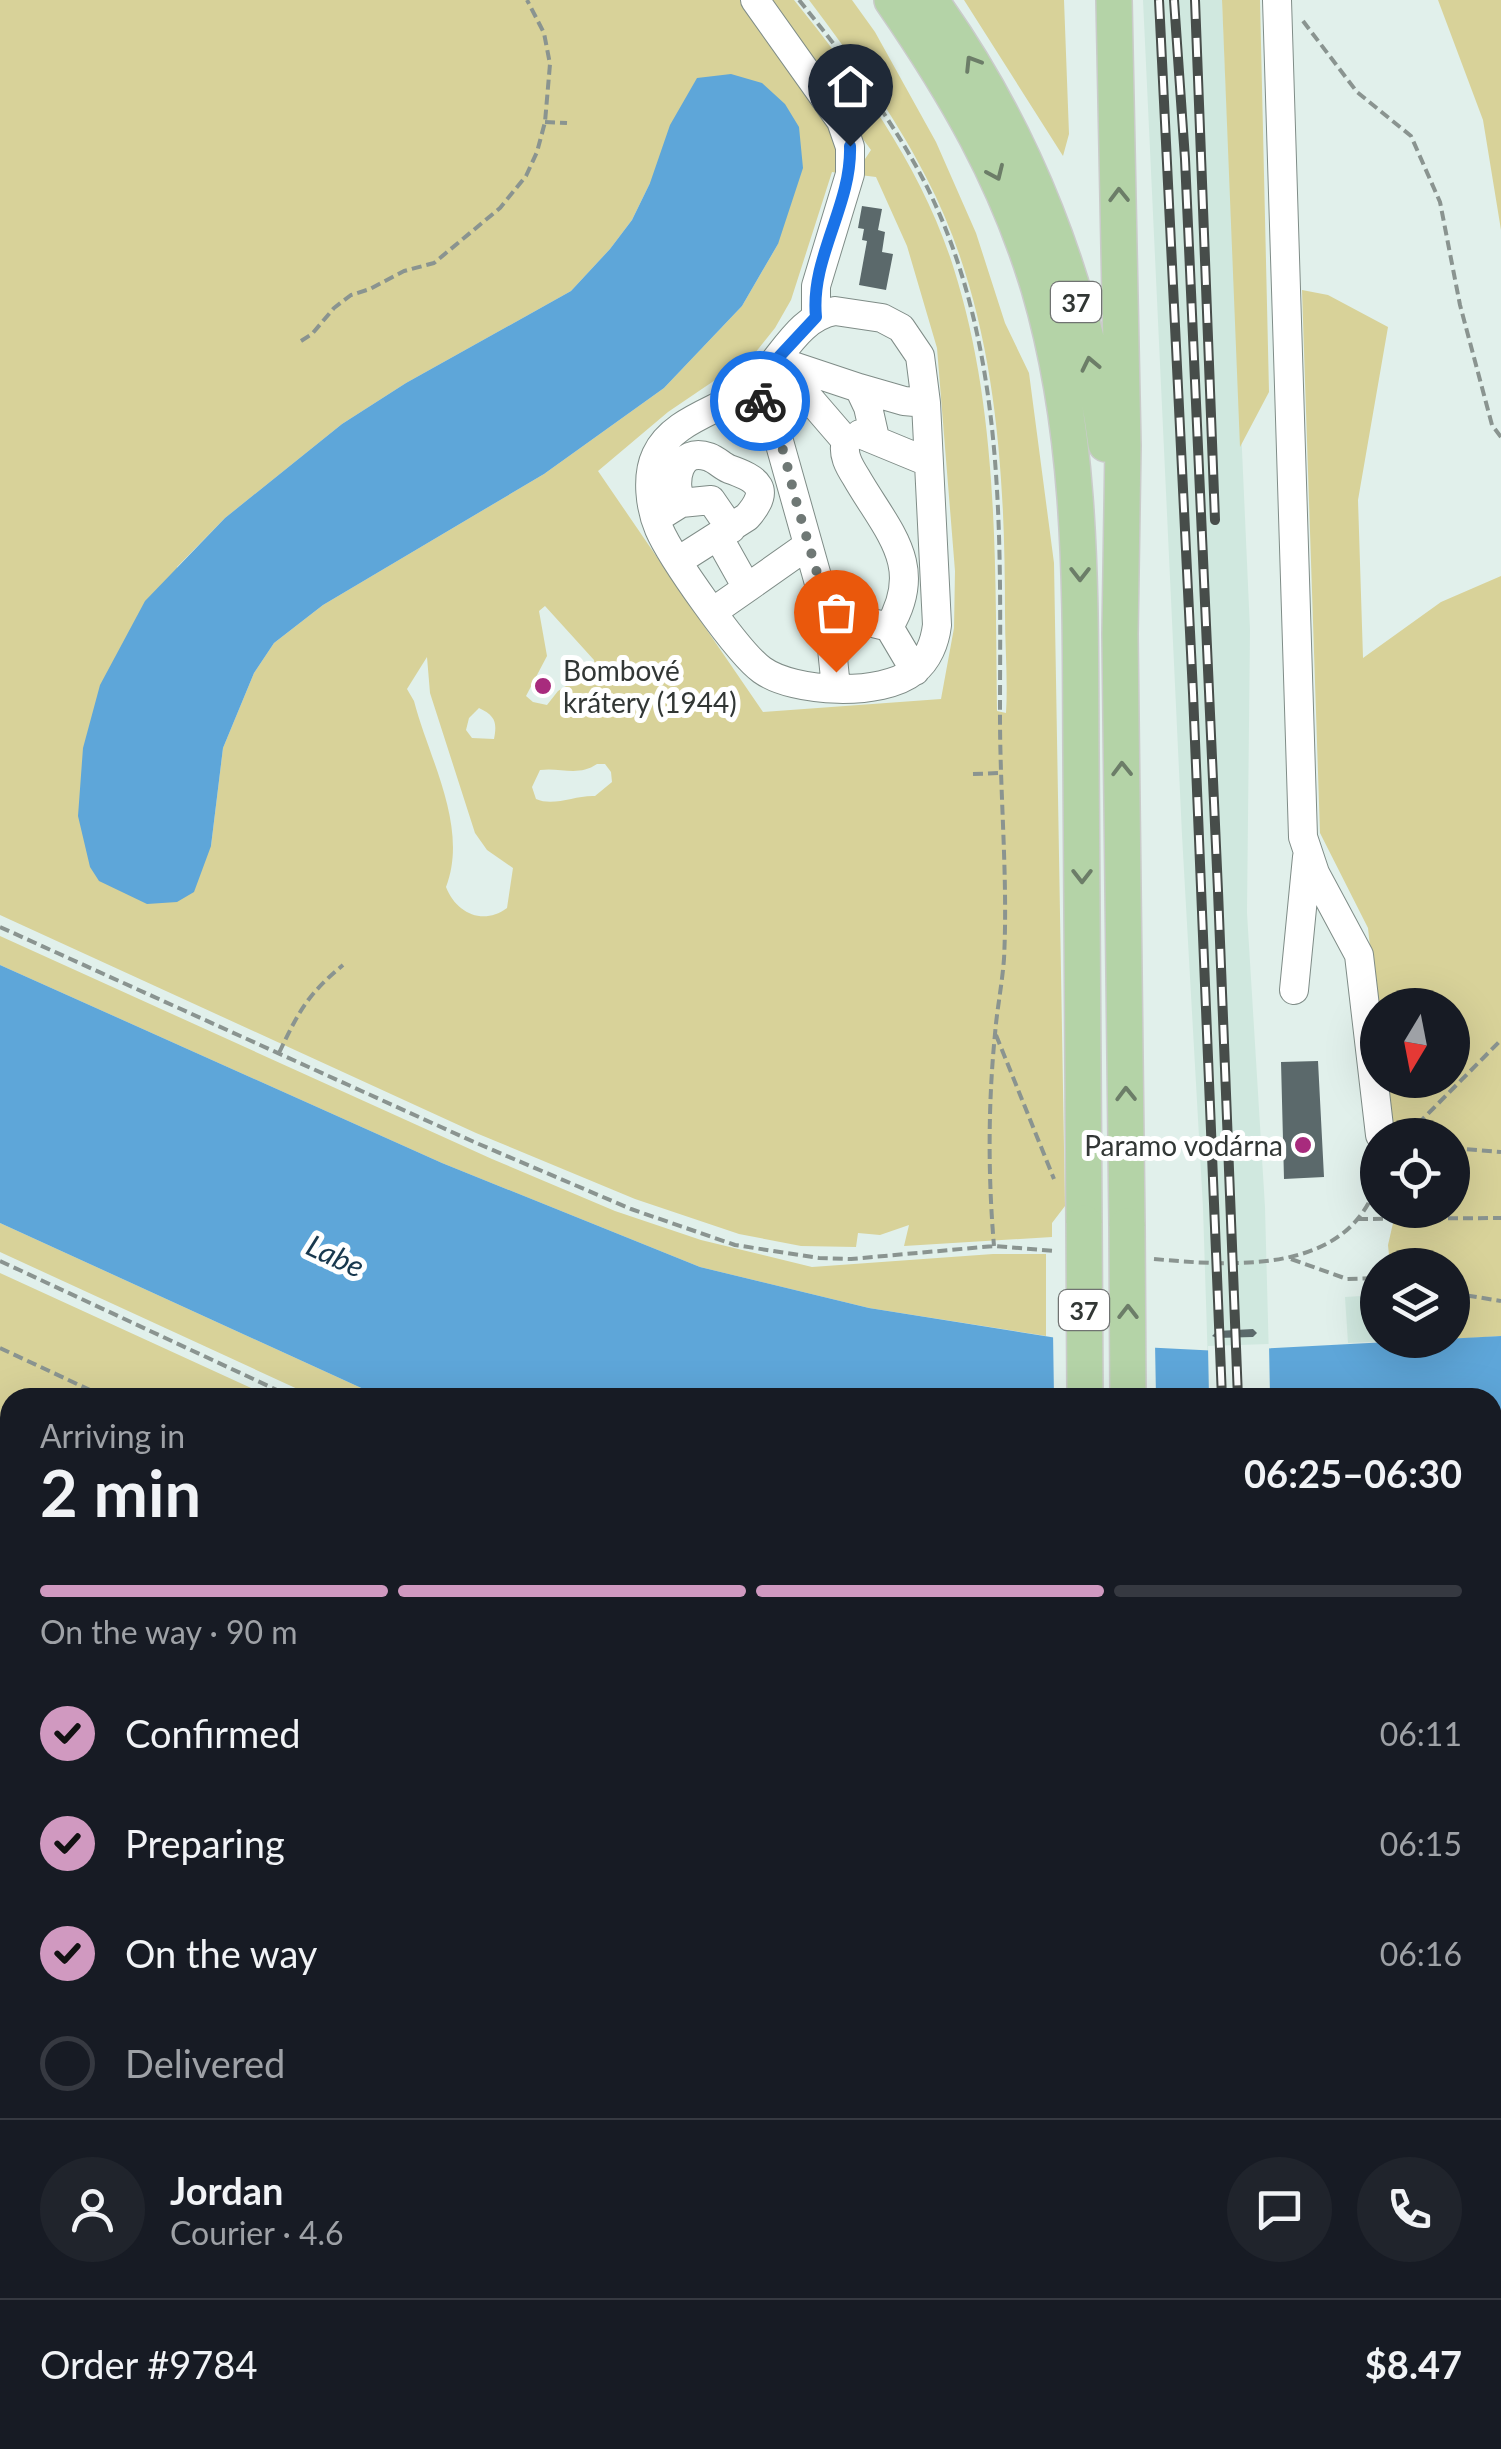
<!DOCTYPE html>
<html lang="en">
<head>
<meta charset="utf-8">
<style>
	:root { --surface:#171b24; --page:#20242c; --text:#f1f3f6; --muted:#9ea1a6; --line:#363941; --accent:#d099c0 }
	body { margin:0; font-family:Lato,sans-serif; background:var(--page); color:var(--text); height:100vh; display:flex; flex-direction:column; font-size:38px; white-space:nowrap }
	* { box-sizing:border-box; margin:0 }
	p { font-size:32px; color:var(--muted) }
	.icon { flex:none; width:55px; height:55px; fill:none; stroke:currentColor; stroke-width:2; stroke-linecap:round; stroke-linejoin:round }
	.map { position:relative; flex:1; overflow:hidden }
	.side { position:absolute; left:0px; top:1388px; width:1502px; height:1062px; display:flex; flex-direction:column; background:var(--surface); border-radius:30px 30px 0 0; box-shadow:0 10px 40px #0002 }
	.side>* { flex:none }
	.needle { width:65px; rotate:190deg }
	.controls { position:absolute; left:1360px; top:988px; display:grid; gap:20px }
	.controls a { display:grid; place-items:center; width:110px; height:110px; border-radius:50%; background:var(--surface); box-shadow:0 10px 40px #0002; font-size:50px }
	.pin { position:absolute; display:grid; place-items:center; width:85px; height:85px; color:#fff; margin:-102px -42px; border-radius:50% 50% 50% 0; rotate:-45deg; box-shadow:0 0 10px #0007 }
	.pin .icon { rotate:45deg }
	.courier { position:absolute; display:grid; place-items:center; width:100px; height:100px; margin:-50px; border:8px solid #1a73e8; border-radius:50%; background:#fff; color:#222; box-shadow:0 2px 12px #0007 }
	.head em { font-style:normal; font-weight:700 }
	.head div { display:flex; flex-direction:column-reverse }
	.head { display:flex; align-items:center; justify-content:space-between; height:170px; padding:0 40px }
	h1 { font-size:65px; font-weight:700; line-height:75px }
	.bar { display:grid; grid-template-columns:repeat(4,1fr); gap:15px 10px; align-content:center; height:120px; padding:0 40px }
	.bar i { height:12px; border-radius:8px; background:var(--line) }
	.bar .current { background:var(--accent) }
	.bar p { grid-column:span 4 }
	.line { display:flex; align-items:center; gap:25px; padding:0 40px; border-top:2px solid var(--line) }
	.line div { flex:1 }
	.round { display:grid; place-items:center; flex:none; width:105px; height:105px; border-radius:52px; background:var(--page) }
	ol { padding:0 40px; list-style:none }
	li { display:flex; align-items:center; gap:30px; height:110px }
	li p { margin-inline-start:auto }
	li .icon { padding:10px; border-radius:50%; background:var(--accent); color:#111; stroke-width:4 }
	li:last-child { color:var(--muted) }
	li i { width:55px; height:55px; border:5px solid var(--line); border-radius:50% }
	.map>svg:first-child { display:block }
	.built { fill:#d0e8df }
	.green { fill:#d8d299; fill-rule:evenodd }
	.water { fill:#5ea6d9 }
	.pier { fill:#e1f0eb }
	.building { fill:#5b696b }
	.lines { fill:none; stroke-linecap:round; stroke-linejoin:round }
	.minor-casing { stroke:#7f8c87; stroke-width:30 }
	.major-casing { stroke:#cacbca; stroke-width:38 }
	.path { stroke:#8a9490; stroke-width:4; stroke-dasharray:10 5; stroke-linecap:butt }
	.minor { stroke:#fff; stroke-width:28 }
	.major { stroke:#b4d3a7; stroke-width:35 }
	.rail-casing { stroke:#474d4a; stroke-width:10 }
	.rail { stroke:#fff; stroke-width:6; stroke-dasharray:19; stroke-linecap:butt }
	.major-bridge-casing { stroke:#cacbca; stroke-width:38; stroke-linecap:butt }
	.path-bridge { stroke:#8a9490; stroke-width:4; stroke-dasharray:10 5; stroke-linecap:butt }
	.major-bridge { stroke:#b4d3a7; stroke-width:35 }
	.oneway { stroke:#6c7d68 }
	.done { stroke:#6f7875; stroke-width:10; stroke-dasharray:0 18 }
	.route { stroke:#1a73e8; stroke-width:12 }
	.poi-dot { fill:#a82b7d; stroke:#fff; stroke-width:4 }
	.labels { text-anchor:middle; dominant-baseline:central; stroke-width:10; stroke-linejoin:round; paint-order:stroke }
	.shield { fill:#fff; stroke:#707372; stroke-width:2.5 }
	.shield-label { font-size:25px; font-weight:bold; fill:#323735 }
	.poi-label { font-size:28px; fill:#323735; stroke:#fff; text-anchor:start }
	.water-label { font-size:30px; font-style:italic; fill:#18384e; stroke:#fff }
</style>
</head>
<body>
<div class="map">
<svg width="1501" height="2449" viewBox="0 0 1501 2449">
	<rect width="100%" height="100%" fill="#e1f0eb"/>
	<path class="built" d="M1143,0H1222L1250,630L1247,913L1265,1207L1270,1397H1209L1203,1208L1182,835Z
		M1377,1295L1378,1340L1389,1341L1348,1343L1345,1297Z
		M1211,2440H1327L1328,2449H1212Z"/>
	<path class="green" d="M0,0H749L835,124L844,174L832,172L791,300L775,328L755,353L668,412L598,471L763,712L941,699L954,628L955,571L937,348L907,246L876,177L860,175L861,165L871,150L761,0H794C858,79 922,168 953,266C999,410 995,562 997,711L1006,713C1008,681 1005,647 1005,614C1005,467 996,311 926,177C894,114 851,56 809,0H852L875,32L936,142L976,233L1005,323L1029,373L1054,563L1065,1206L1052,1223V1237L904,1246L909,1225L880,1235L858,1233L856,1247L801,1246L739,1234L635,1199L476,1133L0,915ZM650,183L778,244L742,306L664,388L544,474L323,605L274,643L254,673L223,748L211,846L177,567L225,518L342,424L406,383L571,291L610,249L632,220ZM545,606L594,660L595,668L558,691L547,705L533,702L526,696L547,656L539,611ZM427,657L430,693L475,833L487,850L513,868L507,908C483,926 456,913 446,887C469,827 429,759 414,701L407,689ZM479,708C496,716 497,723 494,739L472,738L466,730L469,718ZM597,764H605L611,772L612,782L595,796C575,795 554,807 536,799L532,787L540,770C560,767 578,777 597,764Z
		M964,0H1064L1069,134L1063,156Z
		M1222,0H1260L1269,392L1240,447Z
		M1438,0H1501V230L1483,120Z
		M1302,290L1328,295L1388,327L1358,500L1363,658L1441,602L1501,576V1336L1453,1339L1452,1265H1390L1388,1245L1396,1210H1452V1135H1392L1385,1080H1452V1005H1378L1377,1011L1368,928L1320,833Z
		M0,936L492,1159L615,1211L701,1240L812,1267L993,1254H1046V1336L869,1308L700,1267L442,1163L0,965Z
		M0,1223L381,1397H315L0,1252Z
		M0,1273L271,1397L10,1398V1632L4,1628V1595L0,1594Z
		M1493,2415L1501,2416V2449H1426L1428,2440H1492Z
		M271,2440H380V2449H271Z
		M596,2440H713L711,2444L700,2449H600Z
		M824,2440H946L955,2449H817Z"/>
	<path class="water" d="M731,74L762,83L785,104L799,127L803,168L778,244L742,306L664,388L544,474L323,605L274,643L254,673L223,748L211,846L194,892L177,902L147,904L99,881L90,867L78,816L83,748L100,685L145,601L225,518L342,424L406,383L571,291L610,249L632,220L650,183L670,125L697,78Z
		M0,965L442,1163L700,1267L869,1308L1101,1345L1220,1351L1501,1336V1572H1493L1492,1398L381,1397L0,1223Z"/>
	<path class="pier" d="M1053,1332L1102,1340L1155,1343L1156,1397H1054Z
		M1269,1344L1270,1397H1209L1208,1346Z"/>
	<path class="building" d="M862,206L882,209L878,230L885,232L882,252L893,254L886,290L859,285L867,241L862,240L864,229L858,228Z
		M1318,1061L1324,1177L1284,1179L1281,1062Z
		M1253,1329L1257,1333L1253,1337L1217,1338L1212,1336L1217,1331Z
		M0,2050H10V2135H0Z
		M1492,2272H1501V2392H1492Z
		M0,2405H10V2440H31V2449H0Z
		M57,2440H171V2444L57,2443Z"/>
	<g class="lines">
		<defs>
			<path id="minor" d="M755,0L841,121L850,147V174L816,286V317
				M1277,0L1303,837L1315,873L1359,955L1380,1135
				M835,311L882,318L901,328L920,356L926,403L937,625C935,642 928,660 914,671C882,697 794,693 762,670C738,653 671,557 659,529C650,508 646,476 656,455C672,420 719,411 747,390C779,367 794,318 835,311Z
				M777,361L846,441C842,454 849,466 856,477C887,531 926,565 889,627L915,671
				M778,361L859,388L868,407L875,438
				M859,388L904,401L926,403
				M750,389L766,409L777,434L829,619L836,688
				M860,434L928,462
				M665,513L681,503L711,500L731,529
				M678,561L747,517C772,489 758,479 729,469C722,466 717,460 709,457C678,446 672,482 681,503
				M747,588L808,545
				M714,611L747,588L719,538
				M829,619L852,618L889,627
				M1294,990L1307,857
				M1492,1602L1501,1601
				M0,1661L10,1662
				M1492,2255H1501
				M0,2277H10
				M1492,2335H1501
				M1347,2440L1356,2449
				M1034,2449V2440"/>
			<path id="major" d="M892,0C956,93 1006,179 1039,288C1084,441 1080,597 1081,754C1082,910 1083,1067 1084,1223
				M930,0C1024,130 1085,285 1106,444
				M1114,0L1123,446L1120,634L1127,1226
				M1092,2440V2449
				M1130,2440V2449"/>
		</defs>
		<use href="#minor" class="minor-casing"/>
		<use href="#major" class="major-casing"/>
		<path class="path" d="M799,0C845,57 890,116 924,181C1008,346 1000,537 1000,716C1000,797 1008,879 1004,959C1002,985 997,1009 995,1034C988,1105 988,1176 994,1246
			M1303,21L1357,92L1411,136L1440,202L1460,305L1492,425L1501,437
			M545,122L567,123
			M301,341L312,334L334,308L351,295L370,289L404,271L434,263L500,208L526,176L537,152L545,122L550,64L544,33L527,0
			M973,774L1000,773
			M0,927L474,1142L631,1209L735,1245L819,1258L851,1259L994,1246L1055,1251
			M996,1035L1054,1179
			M279,1053C299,1011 307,995 343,965
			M1407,1135L1501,1040
			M1452,1148L1501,1152
			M1358,1219L1501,1218
			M1154,1259C1232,1266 1350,1276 1378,1180
			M1291,1259L1347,1279L1378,1278
			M0,1261L294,1398
			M1452,1293L1501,1301
			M0,1348L107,1398
			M1,1560L10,1552
			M0,1602L1,1498
			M0,1725H10
			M0,1848L10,1849
			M0,2022L10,2014
			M0,2025L10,2023
			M0,2170L10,2168
			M812,2449L821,2440"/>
		<use href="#minor" class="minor"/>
		<use href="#major" class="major"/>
		<defs>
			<path id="rail" d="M1159,0L1193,693L1222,1398
				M1174,0L1185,159L1218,891L1238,1398
				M1195,0L1215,520
				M1256,2440V2449
				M1272,2440V2449"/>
		</defs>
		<use href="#rail" class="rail-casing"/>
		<use href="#rail" class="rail"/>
		<defs>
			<path id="major-bridge" d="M1084,1223L1085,1398
				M1127,1226L1128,1398"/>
		</defs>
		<use href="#major-bridge" class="major-bridge-casing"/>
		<path class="path-bridge" d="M1177,2449L1297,2444L1366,2449"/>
		<use href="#major-bridge" class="major-bridge"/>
	</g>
	<defs><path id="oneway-chevron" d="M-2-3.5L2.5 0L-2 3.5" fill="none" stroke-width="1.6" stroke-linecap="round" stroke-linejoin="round" transform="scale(2.5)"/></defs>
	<g class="oneway">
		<use href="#oneway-chevron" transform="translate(972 63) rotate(-122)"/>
		<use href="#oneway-chevron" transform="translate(996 173) rotate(66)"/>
		<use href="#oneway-chevron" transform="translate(1119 195) rotate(-91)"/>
		<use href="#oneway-chevron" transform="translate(1090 364) rotate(-102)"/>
		<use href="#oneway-chevron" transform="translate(1080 574) rotate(90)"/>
		<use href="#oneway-chevron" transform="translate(1122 769) rotate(-91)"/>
		<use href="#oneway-chevron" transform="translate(1082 876) rotate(90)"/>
		<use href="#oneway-chevron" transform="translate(1126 1094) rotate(-91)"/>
		<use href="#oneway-chevron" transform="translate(1128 1312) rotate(-90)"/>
	</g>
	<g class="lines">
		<path class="done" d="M760,401C782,429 787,470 797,504C812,559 833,615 836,672"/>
		<path class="route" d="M760,401L750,388L816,317C810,258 852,205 850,146"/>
	</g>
	<g class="poi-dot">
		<circle cx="543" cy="686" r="10"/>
		<circle cx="1303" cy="1145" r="10"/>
	</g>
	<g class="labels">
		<g class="shield">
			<rect x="1051" y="282" width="50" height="40" rx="8"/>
			<rect x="1059" y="1290" width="50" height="40" rx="8"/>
		</g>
		<g class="shield-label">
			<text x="1076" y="302">37</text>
			<text x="1084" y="1310">37</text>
		</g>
		<g class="poi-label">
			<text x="563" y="670">Bombové<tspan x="563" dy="32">krátery (1944)</tspan></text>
			<text x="1283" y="1145" text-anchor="end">Paramo vodárna</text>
		</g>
		<g class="water-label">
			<text transform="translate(336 1255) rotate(25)">Labe</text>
		</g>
	</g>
</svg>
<div class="controls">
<a><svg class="needle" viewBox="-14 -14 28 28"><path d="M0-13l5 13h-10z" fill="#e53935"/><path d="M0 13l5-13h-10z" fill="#9ea1a6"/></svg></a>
<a><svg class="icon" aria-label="locate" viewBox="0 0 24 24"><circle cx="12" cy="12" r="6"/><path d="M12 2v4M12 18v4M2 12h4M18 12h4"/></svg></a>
<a><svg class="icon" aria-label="layers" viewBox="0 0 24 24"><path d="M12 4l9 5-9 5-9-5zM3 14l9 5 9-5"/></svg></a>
</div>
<div class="pin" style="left:836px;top:672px;background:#ea580c"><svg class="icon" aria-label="bag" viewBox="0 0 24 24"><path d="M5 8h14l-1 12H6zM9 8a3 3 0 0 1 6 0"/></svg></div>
<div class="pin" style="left:850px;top:146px;background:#1f2937"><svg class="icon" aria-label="home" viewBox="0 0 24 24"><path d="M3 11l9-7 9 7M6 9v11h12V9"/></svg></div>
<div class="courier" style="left:760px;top:401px"><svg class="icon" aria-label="bike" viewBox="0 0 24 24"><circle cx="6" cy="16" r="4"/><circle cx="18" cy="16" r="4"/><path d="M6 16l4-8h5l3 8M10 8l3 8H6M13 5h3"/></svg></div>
<section class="side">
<div class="head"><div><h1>2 min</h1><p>Arriving in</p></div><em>06:25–06:30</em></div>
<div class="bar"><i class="current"></i><i class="current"></i><i class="current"></i><i></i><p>On the way · 90 m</p></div>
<ol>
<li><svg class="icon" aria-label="check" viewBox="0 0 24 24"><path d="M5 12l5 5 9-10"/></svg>Confirmed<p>06:11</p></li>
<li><svg class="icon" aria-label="check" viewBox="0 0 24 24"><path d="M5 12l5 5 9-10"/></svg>Preparing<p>06:15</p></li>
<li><svg class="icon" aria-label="check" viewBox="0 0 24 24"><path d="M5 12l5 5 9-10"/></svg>On the way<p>06:16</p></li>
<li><i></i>Delivered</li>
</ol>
<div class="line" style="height:180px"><a class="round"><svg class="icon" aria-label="person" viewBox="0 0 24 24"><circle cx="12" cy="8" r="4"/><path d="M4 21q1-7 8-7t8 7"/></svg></a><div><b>Jordan</b><p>Courier · 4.6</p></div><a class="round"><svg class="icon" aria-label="chat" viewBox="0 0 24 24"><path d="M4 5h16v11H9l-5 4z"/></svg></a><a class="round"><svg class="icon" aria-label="phone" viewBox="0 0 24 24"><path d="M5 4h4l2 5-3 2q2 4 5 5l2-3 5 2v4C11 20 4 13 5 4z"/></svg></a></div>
<div class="line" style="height:130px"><div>Order #9784</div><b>$8.47</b></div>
</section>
</div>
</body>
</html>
